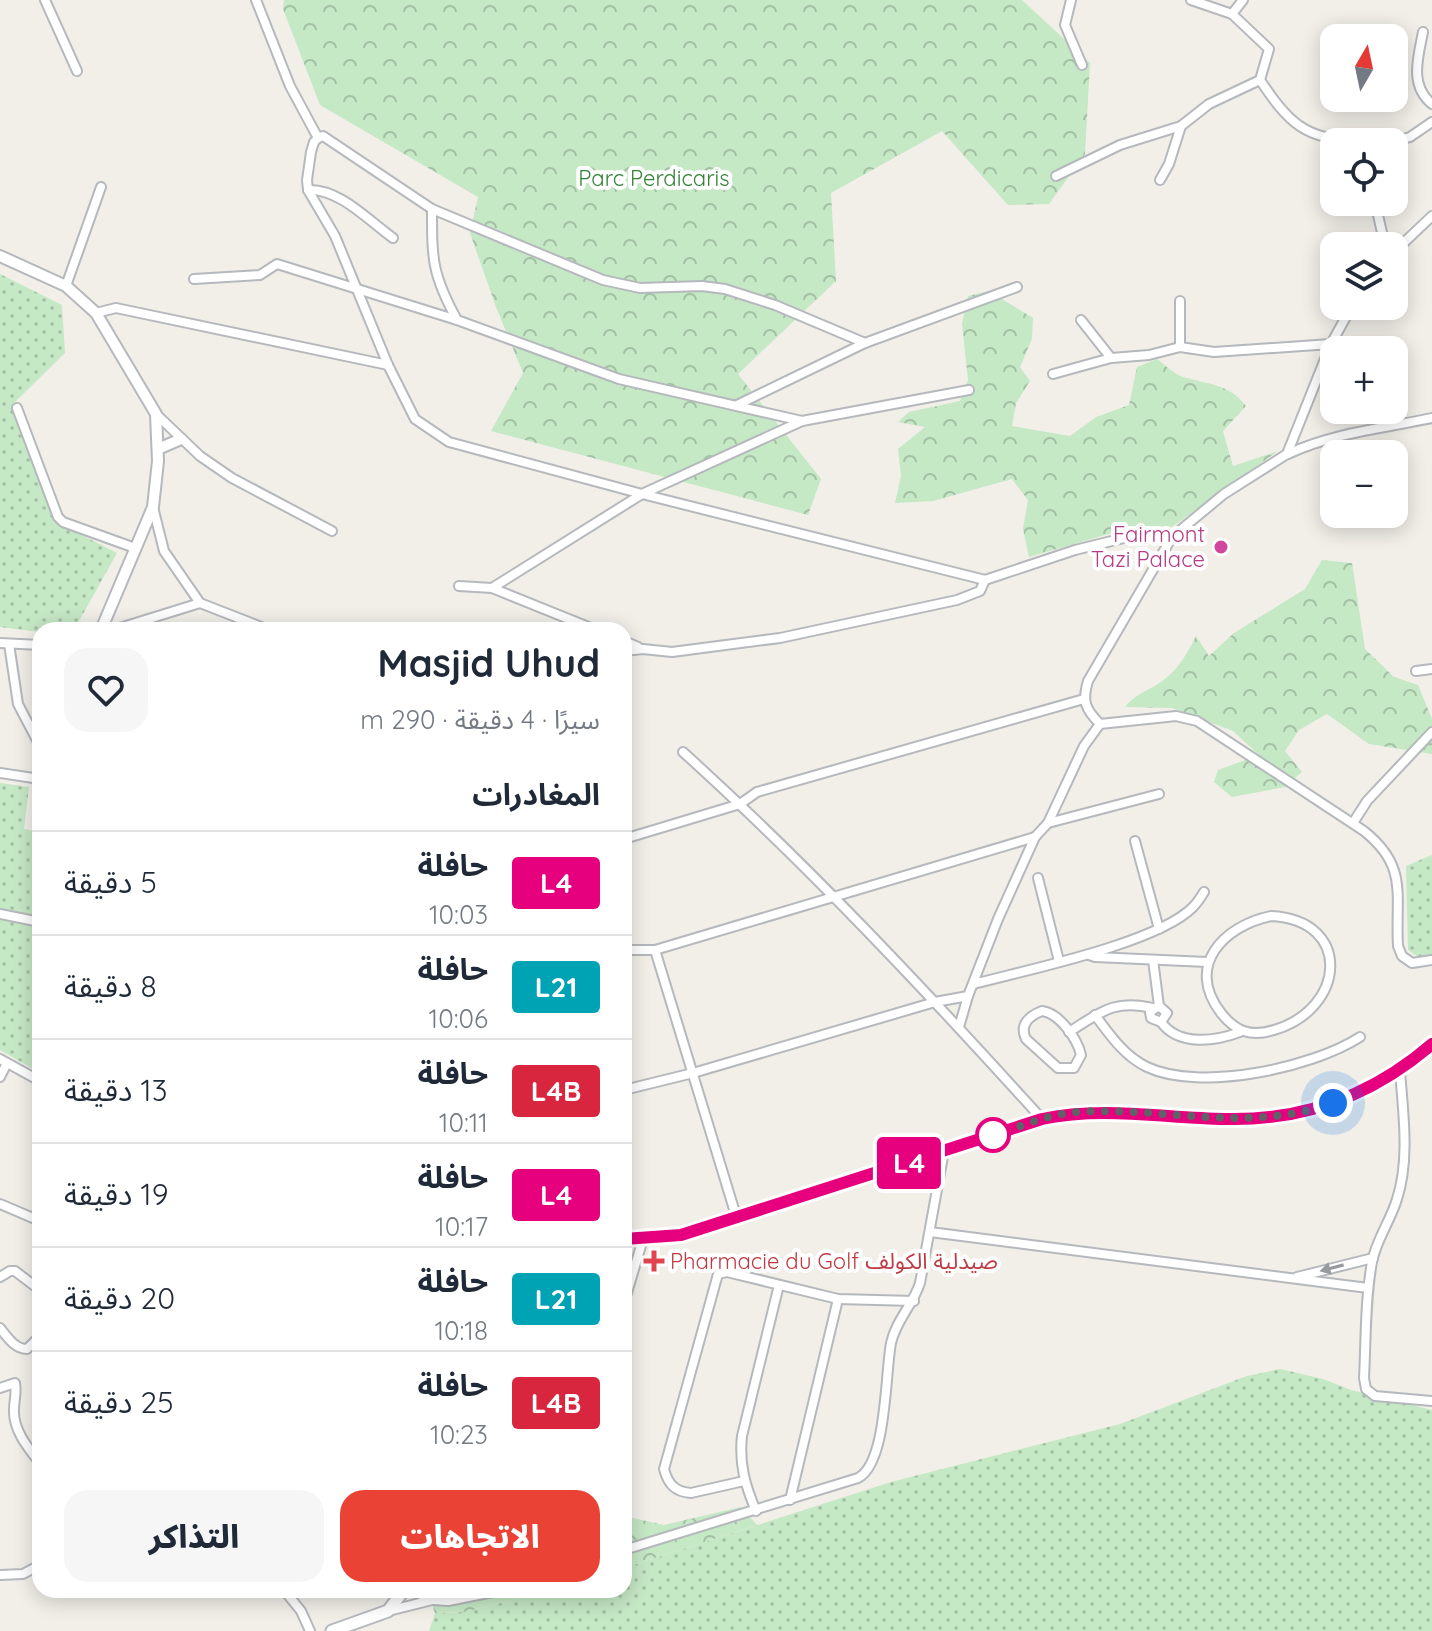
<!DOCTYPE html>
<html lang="ar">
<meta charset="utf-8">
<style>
:root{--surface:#fff;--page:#f6f6f7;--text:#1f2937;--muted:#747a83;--line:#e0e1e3;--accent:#ea4335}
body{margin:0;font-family:Quicksand,"Noto Sans Arabic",sans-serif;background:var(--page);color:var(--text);direction:rtl;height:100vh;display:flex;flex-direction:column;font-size:30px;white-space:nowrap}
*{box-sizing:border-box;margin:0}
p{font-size:26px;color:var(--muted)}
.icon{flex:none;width:44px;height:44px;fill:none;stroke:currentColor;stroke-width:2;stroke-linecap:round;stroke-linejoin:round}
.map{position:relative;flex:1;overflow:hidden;direction:ltr}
.side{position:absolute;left:32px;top:622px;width:600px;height:976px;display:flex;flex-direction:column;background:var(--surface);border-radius:24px;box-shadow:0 4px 20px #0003;direction:rtl}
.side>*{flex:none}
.badge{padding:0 16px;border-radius:6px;font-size:28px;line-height:52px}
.needle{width:52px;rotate:9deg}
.tools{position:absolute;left:1320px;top:24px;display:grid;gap:16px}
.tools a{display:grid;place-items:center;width:88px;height:88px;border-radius:16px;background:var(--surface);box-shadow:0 4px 20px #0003;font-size:40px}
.you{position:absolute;width:40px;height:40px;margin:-20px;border:6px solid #fff;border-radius:50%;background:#1a73e8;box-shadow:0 0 0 12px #1a73e833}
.map>.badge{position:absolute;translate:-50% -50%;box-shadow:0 0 0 4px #fff}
h2{padding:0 32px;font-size:30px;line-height:72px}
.round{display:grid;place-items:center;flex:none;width:84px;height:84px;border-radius:24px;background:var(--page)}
.overview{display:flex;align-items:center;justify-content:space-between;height:136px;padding:0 32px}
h1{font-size:38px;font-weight:800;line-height:60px}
.button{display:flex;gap:16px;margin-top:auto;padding:16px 32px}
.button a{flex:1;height:92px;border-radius:24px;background:var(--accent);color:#fff;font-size:32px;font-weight:800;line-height:92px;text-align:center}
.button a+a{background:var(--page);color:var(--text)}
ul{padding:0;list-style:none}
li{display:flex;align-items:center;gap:24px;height:104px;padding:0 32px;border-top:2px solid var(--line)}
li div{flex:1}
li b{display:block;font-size:30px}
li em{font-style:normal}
li .badge{min-width:88px;font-weight:700;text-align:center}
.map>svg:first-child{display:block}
.grass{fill:url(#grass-dots)}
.forest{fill:url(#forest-crowns)}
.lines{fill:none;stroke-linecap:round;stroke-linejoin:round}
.minor-casing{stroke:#b5b8bc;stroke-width:12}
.tertiary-casing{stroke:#b5b8bc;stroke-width:14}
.secondary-casing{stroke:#b6babf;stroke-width:15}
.minor{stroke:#fff;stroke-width:8}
.tertiary{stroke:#fff;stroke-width:10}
.secondary{stroke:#fff;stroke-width:11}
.oneway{fill:#979a9d}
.line-casing{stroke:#fff;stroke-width:18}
.line{stroke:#e6007e;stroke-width:12}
.walk{stroke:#5f6368;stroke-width:8;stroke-dasharray:0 14.4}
.hotel-dot{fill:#d1479c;stroke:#fff;stroke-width:3}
.stop-dot{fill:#fff;stroke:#e6007e;stroke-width:4}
.health-dot{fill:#e0444e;stroke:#fff;stroke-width:3}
.labels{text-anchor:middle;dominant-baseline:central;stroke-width:8;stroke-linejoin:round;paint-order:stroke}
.park-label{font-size:22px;fill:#348238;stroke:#fff}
.hotel-label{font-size:22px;fill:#b23c85;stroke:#fff;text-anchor:end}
.health-label{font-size:22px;fill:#be3a42;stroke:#fff;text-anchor:start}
</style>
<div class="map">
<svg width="1432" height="1631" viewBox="0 0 1432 1631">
<defs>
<pattern id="grass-dots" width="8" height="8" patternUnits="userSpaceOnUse" patternTransform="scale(2)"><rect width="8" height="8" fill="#c5e8c5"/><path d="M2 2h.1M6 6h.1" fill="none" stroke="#a3c0a4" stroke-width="1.8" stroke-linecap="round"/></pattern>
<pattern id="forest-crowns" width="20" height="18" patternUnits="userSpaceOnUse" patternTransform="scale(2)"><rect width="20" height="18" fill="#c5e8c5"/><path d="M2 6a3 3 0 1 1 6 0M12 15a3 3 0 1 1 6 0" fill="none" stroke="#a3c0a4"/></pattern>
</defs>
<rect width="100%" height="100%" fill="#f1efe8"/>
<g class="grass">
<polygon points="0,274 62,305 65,353 14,403 54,521 117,553 74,630 40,632 0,627"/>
<polygon points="0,783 29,787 24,829 40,832 40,1073 0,1050"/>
<polygon points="1432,855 1432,954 1420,958 1408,950 1406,866"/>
<polygon points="1280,1369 1323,1379 1351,1390 1432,1410 1432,1631 429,1631 435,1613 464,1612 553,1590 624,1590 624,1568 891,1482 1120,1424 1247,1376"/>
</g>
<g class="forest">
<polygon points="284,0 1022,0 1090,63 1085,154 1049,204 1008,205 942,131 831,193 836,281 738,374 821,479 808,515 491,431 523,373 496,307 470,233 478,197 320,105 283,9"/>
<path d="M989,291l44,27 -1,21 -12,28 10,14 -14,22 -4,23 58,10 26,-19 33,-12 8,-38 20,-8c8,6 17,15 26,18 24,7 47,7 63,29l-23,25 10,35 45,-15 -106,76 -36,-1 -107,31 -6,-28 5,-29 -16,-21 -79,22 -38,2 6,-27 -3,-27 27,-22 -27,-5 11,-10 51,-11 8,-21 -6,-56 6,-28z"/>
<path d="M1322,560l30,3 13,86 29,28 24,8 14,34v35l-63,-10 -42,-30 -28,16 -14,21 17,21 -17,15 -53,10 -18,-15 4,-12 41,-15 -26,-24 -61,-23 -47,-1c10,-13 22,-16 36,-25 17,-12 26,-28 35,-46l13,20 25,-23 71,-44z"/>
<polygon points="741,1507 757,1525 624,1568 624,1516 664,1525"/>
<polygon points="427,1590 553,1590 464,1612 435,1613"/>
</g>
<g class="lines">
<g class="minor-casing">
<g id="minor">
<polyline points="45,0 77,71"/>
<polyline points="256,0 290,86 318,138 323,136 432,209 603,280 640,288 702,286 725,289 775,305 865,343"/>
<polyline points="1071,0 1065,25 1082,65"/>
<path d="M1191,0l41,14 37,35 -9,31c29,43 44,59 99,62"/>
<polyline points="1232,14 1243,0"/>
<path d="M1423,32c-5,26 -14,53 9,72"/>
<polyline points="318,138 314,142 311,152 307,180 308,190 335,236 388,365 415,419 449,442 642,494 985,580 1075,550 1132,536 1162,534 1172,537"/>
<polyline points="1327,139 1334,161"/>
<polyline points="1392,142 1410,137 1432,122"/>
<polyline points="1056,176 1120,145 1181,126 1209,104 1260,80"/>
<polyline points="1160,180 1169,164 1181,126"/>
<path d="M308,190c31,-2 61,31 85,48"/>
<polyline points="1371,202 1378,215 1385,246"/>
<path d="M432,209c0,51 0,65 25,111"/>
<polyline points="1394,252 1432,216"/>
<polyline points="194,279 260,275 277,264 457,320 619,379 802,421"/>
<polyline points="66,286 101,187"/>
<polyline points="1180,301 1180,347"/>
<polyline points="96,313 116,308 388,365"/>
<polyline points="1081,320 1111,358"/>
<polyline points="1053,374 1111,358 1149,355 1180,347 1214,352 1331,344"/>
<polyline points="737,405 865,343 1017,287"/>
<polyline points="17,408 58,517 63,522 135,548"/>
<polyline points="156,414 200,456 232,478 332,531"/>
<path d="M1288,454c45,-21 96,-26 144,-36"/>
<polyline points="153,507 164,551 200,603 269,630"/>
<polyline points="459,586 492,588 596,630"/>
<polyline points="492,588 642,494 802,421 969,390"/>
<polyline points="113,630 200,603"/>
<polyline points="624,641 638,647"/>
<polyline points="0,643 40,645"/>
<polyline points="9,644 18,704 40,746"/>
<polyline points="624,651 643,649 672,652 780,638 957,600 980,591 985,580"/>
<polyline points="1416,671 1432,669"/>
<path d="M1100,724c-15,-15 -18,-23 -12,-43l84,-144 52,-43 63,-40 44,-110 21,-38"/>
<path d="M683,752c127,115 244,240 359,367"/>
<polyline points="0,773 40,779"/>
<polyline points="1048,823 1159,794"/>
<polyline points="1353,823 1367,801 1432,732"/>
<polyline points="624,839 740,804 757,792 1084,699"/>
<polyline points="1135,841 1159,929"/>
<polyline points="1038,878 1059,961"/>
<polyline points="0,914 40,922"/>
<path d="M1271,916c82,4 75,93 3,114 -23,7 -38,2 -53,-17 -36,-47 2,-87 50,-97z"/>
<polyline points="624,950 655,950 1035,837"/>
<polyline points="655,950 737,1219"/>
<polyline points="1089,955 1095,957 1207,962"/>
<polyline points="1153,960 1159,1006 1167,1013 1161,1022 1151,1018 1150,1012 1159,1006"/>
<path d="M974,984c52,-14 184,-41 219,-77 4,-4 8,-10 11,-15"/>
<path d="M1042,1011c17,2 35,27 39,44l-7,13h-16l-32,-29c-7,-14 3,-23 16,-28z"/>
<path d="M1095,1015c15,20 29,41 52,52 53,25 165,1 213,-30"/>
<path d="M1161,1022c18,25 55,19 79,10"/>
<path d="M959,1027l9,-31 30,-77 37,-82 13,-14 36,-77 16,-22 76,-8 21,5 167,110c45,36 31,64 34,115l4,10 10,7 20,-3"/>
<path d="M1069,1032c32,-20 45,-33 84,-24"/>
<polyline points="0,1059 40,1081"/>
<path d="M1400,1071c3,41 10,88 -3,128 -6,21 -21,41 -25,63 -7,38 -6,78 -8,116l2,11 9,7 57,5"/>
<polyline points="0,1077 7,1063"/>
<polyline points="624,1090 693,1073 935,1002 968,996"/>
<polyline points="0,1204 40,1221"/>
<polyline points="930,1232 1368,1288"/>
<polyline points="0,1277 10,1271 15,1271 40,1290"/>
<polyline points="1297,1277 1373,1258"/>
<polyline points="624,1303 643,1239"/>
<path d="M0,1328c7,9 15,21 27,21l13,-13"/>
<path d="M0,1388l15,-5c2,9 -1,17 -1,27 -1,20 14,38 26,53"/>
<path d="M744,1481l-53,12c-16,-1 -23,-9 -27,-24l54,-195 9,-2 111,27 76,2"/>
<polyline points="790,1500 838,1299"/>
<path d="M756,1511c-11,-26 -17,-47 -14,-75l37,-151"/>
<path d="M624,1550l234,-72c29,-15 27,-103 33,-135 5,-23 22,-38 29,-60l24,-132"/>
<polyline points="0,1575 23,1574 40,1565"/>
<polyline points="284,1590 301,1611 310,1631"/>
<polyline points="410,1590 433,1600 448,1601 503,1590"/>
<polyline points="388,1611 432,1600"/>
</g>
</g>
<g class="tertiary-casing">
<g id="tertiary">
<polyline points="0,256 66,286 96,313 156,414 158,461 153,507 101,630"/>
<polyline points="158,449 181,439"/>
</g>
</g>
<g class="secondary-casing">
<g id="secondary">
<path d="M624,1239l57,-4 361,-116c61,-13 121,-1 183,0 76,3 150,-25 207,-75"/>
<polyline points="332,1631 388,1611 404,1590"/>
</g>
</g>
<use href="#minor" class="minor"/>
<use href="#tertiary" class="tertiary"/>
<use href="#secondary" class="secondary"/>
</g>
<defs><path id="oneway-solid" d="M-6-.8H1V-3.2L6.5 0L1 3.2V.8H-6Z" transform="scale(2)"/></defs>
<use class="oneway" href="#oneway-solid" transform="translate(1332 1268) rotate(165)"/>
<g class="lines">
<g class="line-casing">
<path id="line" d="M624,1239l57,-4 361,-116c61,-13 121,-1 183,0 78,2 148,-24 207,-75"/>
</g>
<use href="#line" class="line"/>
<path class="walk" d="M993,1135c27,-8 55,-21 83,-23 89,-6 169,22 257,-9"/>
</g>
<circle class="hotel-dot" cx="1221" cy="547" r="8"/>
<circle class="stop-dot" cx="993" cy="1135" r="16"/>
<path class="health-dot" d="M650 1249h8v8h8v8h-8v8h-8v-8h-8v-8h8z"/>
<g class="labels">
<g class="park-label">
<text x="654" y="178">Parc Perdicaris</text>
</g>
<g class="hotel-label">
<text x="1205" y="534">Fairmont<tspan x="1205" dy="25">Tazi Palace</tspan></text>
</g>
<g class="health-label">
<text x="670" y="1261">Pharmacie du Golf صيدلية الكولف</text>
</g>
</g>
</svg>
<div class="tools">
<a><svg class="needle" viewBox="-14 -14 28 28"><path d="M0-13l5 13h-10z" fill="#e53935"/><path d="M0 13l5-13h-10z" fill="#747a83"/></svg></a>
<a><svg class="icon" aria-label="locate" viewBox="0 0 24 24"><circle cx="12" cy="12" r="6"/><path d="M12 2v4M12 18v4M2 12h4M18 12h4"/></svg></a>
<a><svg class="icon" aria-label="layers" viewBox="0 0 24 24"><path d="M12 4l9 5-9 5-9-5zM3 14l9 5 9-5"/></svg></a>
<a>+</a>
<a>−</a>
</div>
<div class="you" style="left:1333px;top:1103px"></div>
<b class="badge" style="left:909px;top:1163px;background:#e6007e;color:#fff">L4</b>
<section class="side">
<div class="overview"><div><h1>Masjid Uhud</h1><p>سيرًا · 4 دقيقة · 290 m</p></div><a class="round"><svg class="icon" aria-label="heart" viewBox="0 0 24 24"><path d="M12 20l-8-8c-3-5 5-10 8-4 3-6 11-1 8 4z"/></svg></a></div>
<h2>المغادرات</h2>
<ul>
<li><span class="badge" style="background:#e6007e;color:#fff">L4</span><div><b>حافلة</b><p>10:03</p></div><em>5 دقيقة</em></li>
<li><span class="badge" style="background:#00a3b4;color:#fff">L21</span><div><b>حافلة</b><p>10:06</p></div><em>8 دقيقة</em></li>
<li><span class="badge" style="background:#d7263d;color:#fff">L4B</span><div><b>حافلة</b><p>10:11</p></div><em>13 دقيقة</em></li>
<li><span class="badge" style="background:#e6007e;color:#fff">L4</span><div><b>حافلة</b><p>10:17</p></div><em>19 دقيقة</em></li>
<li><span class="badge" style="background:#00a3b4;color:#fff">L21</span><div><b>حافلة</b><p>10:18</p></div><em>20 دقيقة</em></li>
<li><span class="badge" style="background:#d7263d;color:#fff">L4B</span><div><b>حافلة</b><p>10:23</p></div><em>25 دقيقة</em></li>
</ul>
<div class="button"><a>الاتجاهات</a><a>التذاكر</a></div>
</section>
</div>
